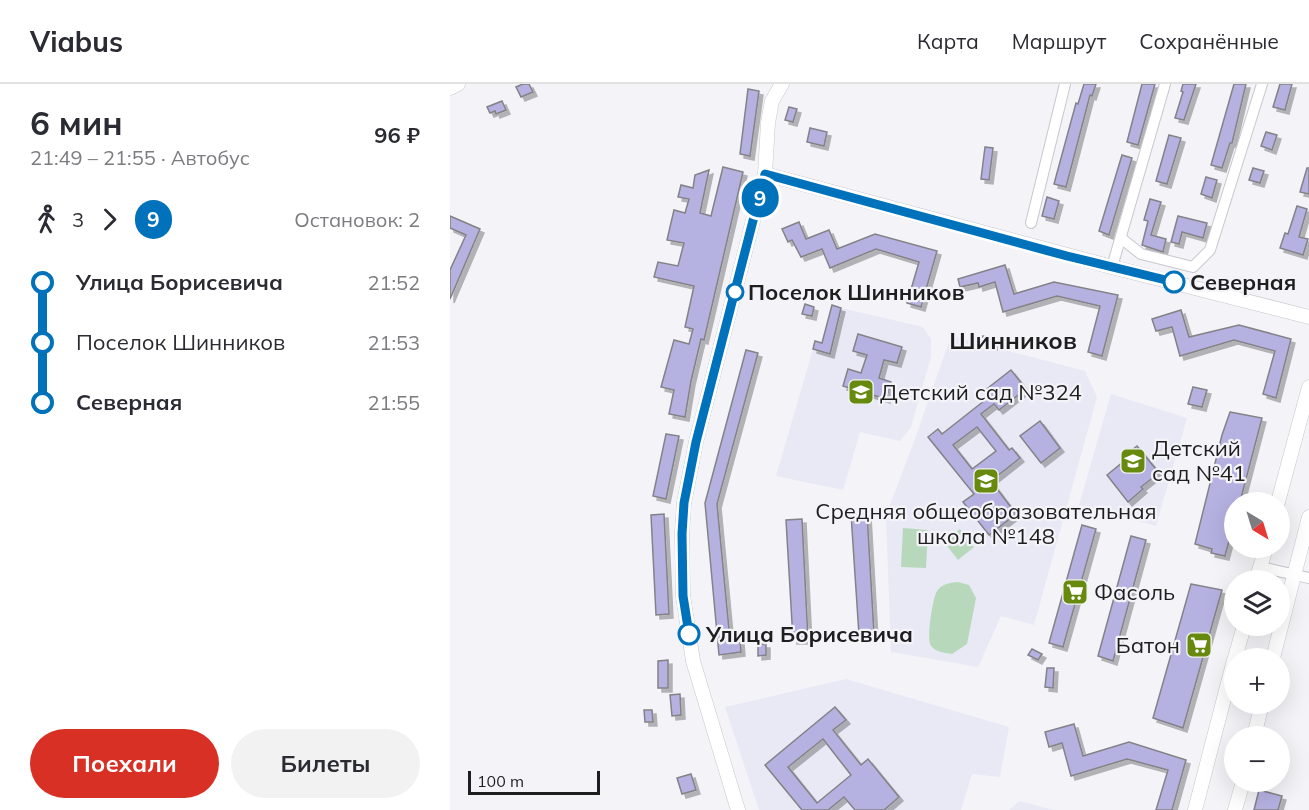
<!DOCTYPE html>
<html lang="ru">
<meta charset="utf-8">
<style>
:root{--surface:#fff;--page:#f2f2f3;--text:#2b2b33;--muted:#7c7c81;--line:#e1e1e2;--accent:#d93025}
body{margin:0;font-family:Mulish,sans-serif;background:var(--page);color:var(--text);height:100vh;display:flex;flex-direction:column;font-size:22px;white-space:nowrap}
*{box-sizing:border-box;margin:0}
p{font-size:20px;color:var(--muted)}
.icon{flex:none;width:33px;height:33px;fill:none;stroke:currentColor;stroke-width:2;stroke-linecap:round;stroke-linejoin:round}
.map{position:relative;flex:1;overflow:hidden}
.side{display:flex;flex-direction:column;background:var(--surface);width:450px}
.side>*{flex:none}
.badge{padding:0 12px;border-radius:20px;font-size:21px;line-height:39px}
.needle{width:39px;rotate:142deg}
.tools{position:absolute;left:774px;top:408px;display:grid;gap:12px}
.tools a{display:grid;place-items:center;width:66px;height:66px;border-radius:50%;background:var(--surface);box-shadow:0 6px 24px #0002;font-size:30px}
.scale{position:absolute;left:18px;bottom:15px;width:132px;box-sizing:border-box;padding-left:6px;border:3px solid #1e1e1f;border-top:0;font-size:16px;line-height:21px;white-space:nowrap;color:#1e1e1f;-webkit-text-stroke:4px #f3f3f8;paint-order:stroke}
.map>.badge{position:absolute;translate:-50% -50%;box-shadow:0 0 0 3px #fff}
.legs{display:flex;align-items:center;gap:9px;height:66px;padding:0 30px;font-size:20px}
.legs p{margin-inline-start:auto}
.overview{display:flex;align-items:center;justify-content:space-between;height:102px;padding:0 30px}
h1{font-size:33px;font-weight:700;line-height:45px}
.cta{display:flex;gap:12px;margin-top:auto;padding:12px 30px}
.cta a{flex:1;height:69px;border-radius:36px;background:var(--accent);color:#fff;font-size:24px;font-weight:700;line-height:69px;text-align:center}
.cta a+a{background:var(--page);color:var(--text)}
ul{padding:0 30px;list-style:none}
li{display:flex;align-items:center;gap:21px;height:60px;font-size:22px}
li i{display:grid;place-items:center;width:9px;height:100%;margin:0 8px;background:currentColor}
li i::after{content:'';width:15px;height:15px;margin:-8px;border:4px solid;border-radius:50%;background:var(--surface)}
li p{margin-inline-start:auto}
li:first-child i{background:linear-gradient(#0000 50%,currentColor 0)}
li:last-child i{background:linear-gradient(currentColor 50%,#0000 0)}
header{display:flex;align-items:center;gap:36px;box-sizing:border-box;height:84px;padding:0 30px;background:var(--surface);border-bottom:2px solid var(--line)}
header strong{font-size:28px}
nav{display:flex;gap:33px;margin-inline-start:auto;font-size:21px}
main{display:flex;flex:1;min-height:0}
.map>svg:first-child{display:block}
.built{fill:#e9e9f6}
.green{fill:#b7d8bb}
.building{fill:#b5b2e2;stroke:#838287;stroke-width:1.5;fill-rule:evenodd;filter:url(#shadow)}
.lines{fill:none;stroke-linecap:round;stroke-linejoin:round}
.street-casing{stroke:#c7c7cd;stroke-width:12}
.secondary-casing{stroke:#c7c7cd;stroke-width:15}
.street{stroke:#fff;stroke-width:10}
.secondary{stroke:#fff;stroke-width:14}
.line-1-casing{stroke:#fff;stroke-width:14}
.line-1{stroke:#0072bc;stroke-width:9}
.stop-1-dot{fill:#fff;stroke:#0072bc;stroke-width:3}
.labels{text-anchor:middle;dominant-baseline:central;stroke-width:4.5;stroke-linejoin:round;paint-order:stroke}
.stop-label{font-size:22px;font-weight:bold;fill:#1e1e1f;stroke:#f3f3f8;text-anchor:start}
.poi-label{font-size:22px;fill:#1e1e1f;stroke:#f3f3f8;text-anchor:start}
.neighbourhood-label{font-size:24px;font-weight:bold;fill:#1e1e1f;stroke:#f3f3f8}
</style>
<header>
<strong>Viabus</strong>
<nav><a>Карта</a><a>Маршрут</a><a>Сохранённые</a></nav>
</header>
<main>
<section class="side">
<div class="overview"><div><h1>6 мин</h1><p>21:49 – 21:55 · Автобус</p></div><b>96 ₽</b></div>
<div class="legs"><svg class="icon" aria-label="walk" viewBox="0 0 24 24"><circle cx="13" cy="4" r="2"/><path d="M13 8l-2 6 4 7M11 14l-3 7M7 12l3-4h3l4 4"/></svg>3<svg class="icon" aria-label="forward" viewBox="0 0 24 24"><path d="M9 5l7 7-7 7"/></svg><b class="badge" style="background:#0072bc;color:#fff">9</b><p>Остановок: 2</p></div>
<ul>
<li><i style="color:#0072bc"></i><b>Улица Борисевича</b><p>21:52</p></li>
<li><i style="color:#0072bc"></i><span>Поселок Шинников</span><p>21:53</p></li>
<li><i style="color:#0072bc"></i><b>Северная</b><p>21:55</p></li>
</ul>
<div class="cta"><a>Поехали</a><a>Билеты</a></div>
</section>
<div class="map">
<svg width="859" height="726" viewBox="0 0 859 726">
<defs>
<filter id="shadow"><feDropShadow dx="4" dy="4" stdDeviation="0" flood-color="#0004"/></filter>
</defs>
<rect width="100%" height="100%" fill="#f3f3f8"/>
<g class="built">
<polygon points="391,224 473,243 481,255 481,273 461,343 450,357 410,348 393,406 326,392 363,265 380,269"/>
<polygon points="501,252 635,287 647,313 584,541 551,532 528,583 441,568 436,431 462,363"/>
<polygon points="661,310 737,334 706,442 629,421"/>
<polygon points="396,595 559,643 550,693 522,690 511,726 309,726 275,623"/>
<polygon points="569,717 604,726 559,726"/>
</g>
<g class="green">
<polygon points="453,444 478,446 476,484 451,483"/>
<polygon points="510,445 524,463 508,476 494,458"/>
<path d="M508,498l11,3 7,13 -9,46 -15,10c-7,-1 -16,-2 -21,-8 -5,-7 2,-49 6,-55 6,-8 13,-8 21,-9z"/>
</g>
<g class="building">
<polygon points="73,0 79,0 83,8 71,13 66,3"/>
<polygon points="634,0 646,0 642,12 640,11 616,103 604,100 626,19 628,20"/>
<polygon points="692,0 705,0 688,61 677,58"/>
<polygon points="733,0 746,0 734,36 725,34 733,8 731,7"/>
<polygon points="784,0 796,0 782,59 780,59 772,84 761,81"/>
<polygon points="830,0 842,0 835,26 823,23"/>
<polygon points="298,5 309,7 300,72 290,70"/>
<polygon points="52,17 56,26 46,30 45,27 40,29 37,23"/>
<polygon points="339,23 347,25 343,38 335,36"/>
<polygon points="360,44 377,48 374,62 357,58"/>
<polygon points="816,48 827,51 822,66 811,62"/>
<polygon points="719,51 731,54 717,100 706,97"/>
<polygon points="535,63 543,64 539,96 531,95"/>
<polygon points="672,71 682,74 659,151 649,147"/>
<polygon points="273,83 293,88 254,256 251,255 241,297 235,333 219,330 224,306 211,303 224,256 239,260 243,245 235,243 244,202 204,193 208,178 228,182 234,159 217,156 224,126 235,129 239,115 228,113 231,101 243,104 245,91 259,86 250,129 261,132"/>
<polygon points="803,84 814,87 810,99 799,96"/>
<polygon points="857,84 859,84 859,110 850,108"/>
<polygon points="756,93 767,96 762,114 751,110"/>
<polygon points="597,113 609,117 604,135 592,132"/>
<polygon points="700,115 711,118 701,151 716,155 713,168 692,161 698,137 694,136"/>
<polygon points="847,122 857,125 849,153 858,155 853,171 830,164 835,149 838,150"/>
<polygon points="0,132 30,145 0,215 0,186 16,151 0,144"/>
<polygon points="728,132 757,139 753,154 732,148 729,160 721,158"/>
<polygon points="349,138 356,155 379,146 387,165 425,150 487,167 471,223 457,219 469,178 426,165 380,184 372,165 351,173 342,156 338,158 332,145"/>
<polygon points="555,181 564,210 604,198 668,211 652,272 638,268 650,222 607,212 553,228 545,198 529,203 528,199 510,203 508,195"/>
<polygon points="355,220 364,223 362,232 352,230"/>
<polygon points="382,221 391,224 380,270 363,265 365,257 372,259"/>
<polygon points="731,226 739,253 789,241 841,255 826,314 813,310 825,267 784,256 730,272 722,243 706,247 702,235"/>
<polygon points="408,250 452,263 447,279 434,276 429,294 441,298 436,315 393,302 398,285 411,289 417,271 403,267"/>
<polygon points="533,252 545,255 543,262 531,259"/>
<polygon points="296,266 308,269 267,420 280,556 290,555 291,568 269,571 255,419"/>
<path d="M561,286l15,19 -27,21 -5,-6 -13,10 28,36 3,-2 8,10 -29,23 25,33 -27,21 -26,-33 11,-8 -46,-57 10,-8 4,5 47,-37 -5,-6zM527,343l19,24 -24,18 -19,-24z"/>
<polygon points="743,303 757,306 752,323 738,320"/>
<polygon points="780,328 812,334 790,418 784,418 784,438 775,472 761,469 762,465 745,460 772,351"/>
<polygon points="590,337 610,364 591,379 570,352"/>
<polygon points="216,350 229,352 216,415 203,412"/>
<polygon points="687,362 709,389 691,403 693,405 678,418 657,391 674,377 672,374"/>
<polygon points="417,429 424,550 409,551 401,430"/>
<polygon points="214,430 219,530 206,531 201,431"/>
<polygon points="352,435 358,556 343,556 336,436"/>
<polygon points="632,441 646,445 613,563 599,559"/>
<polygon points="681,452 696,456 663,577 648,572"/>
<polygon points="741,500 772,506 733,644 703,634"/>
<polygon points="308,560 316,560 316,571 308,572"/>
<polygon points="582,565 592,570 588,576 578,571"/>
<polygon points="218,576 218,604 208,604 208,577"/>
<polygon points="597,584 604,584 603,604 595,603"/>
<polygon points="230,610 231,631 222,632 220,611"/>
<path d="M385,623l11,13 -13,10 28,35 7,-6 31,38 -15,13h-29l-11,-13 -16,13h-26l-37,-45zM373,655l28,36 -34,28 -29,-36z"/>
<polygon points="194,626 202,626 203,638 195,638"/>
<polygon points="624,640 633,672 679,658 736,676 722,726 706,726 718,686 677,675 621,692 612,659 599,663 595,648"/>
<polygon points="241,690 246,706 232,710 227,694"/>
<polygon points="809,706 832,712 828,726 804,726"/>
</g>
<g class="lines">
<g class="street-casing">
<g id="street">
<polyline points="581,139 615,0"/>
<polyline points="672,155 691,170 743,183 760,166 812,0"/>
<polyline points="662,183 715,0"/>
<polyline points="810,483 859,494"/>
</g>
</g>
<g class="secondary-casing">
<g id="secondary">
<polyline points="0,4 8,0"/>
<polyline points="315,90 662,183 859,233"/>
<polyline points="828,418 859,303"/>
<polyline points="806,496 816,464"/>
<polyline points="785,574 794,542"/>
<polyline points="823,574 859,433"/>
<polyline points="804,652 812,620"/>
<polyline points="288,726 243,577 233,512 232,450 234,419 246,358 315,90 318,39 322,17 332,0"/>
<polyline points="745,726 784,576"/>
<polyline points="785,726 793,698"/>
</g>
</g>
<use href="#street" class="street"/>
<use href="#secondary" class="secondary"/>
</g>
<g class="lines">
<g class="line-1-casing">
<polyline id="line-1" points="239,550 233,512 232,450 234,419 246,358 315,90 617,172 724,198"/>
</g>
<use href="#line-1" class="line-1"/>
</g>
<defs>
<g id="school-square" transform="scale(1.35)"><rect x="-9" y="-9" width="18" height="18" rx="4" fill="#678a0e" stroke="#f3f3f8"/><path d="M0-5L7-2L0 1L-7-2ZM-4 1L0 2.5L4 1V4Q0 6-4 4Z" fill="#fff"/></g>
<g id="supermarket-square" transform="scale(1.35)"><rect x="-9" y="-9" width="18" height="18" rx="4" fill="#678a0e" stroke="#f3f3f8"/><path d="M-6-5.5h2.5l.6 2H6L4.5 2H-2.5L-4.4-4H-6ZM-1.5 3.2a1.3 1.3 0 1 0 .1 0ZM3 3.2a1.3 1.3 0 1 0 .1 0Z" fill="#fff"/></g>
</defs>
<g fill-rule="evenodd">
<use href="#school-square" x="411" y="308"/>
<use href="#school-square" x="683" y="377"/>
<use href="#school-square" x="536" y="397"/>
<use href="#supermarket-square" x="625" y="508"/>
<use href="#supermarket-square" x="749" y="561"/>
</g>
<g class="stop-1-dot">
<circle cx="724" cy="198" r="10"/>
<circle cx="285" cy="208" r="8"/>
<circle cx="239" cy="550" r="10"/>
</g>
<g class="labels">
<g class="stop-label">
<text x="740" y="198">Северная</text>
<text x="298" y="208">Поселок Шинников</text>
<text x="256" y="550">Улица Борисевича</text>
</g>
<g class="poi-label">
<text x="430" y="308">Детский сад №324</text>
<text x="702" y="364">Детский<tspan x="702" dy="25">сад №41</tspan></text>
<text x="536" y="427" text-anchor="middle">Средняя общеобразовательная<tspan x="536" dy="25">школа №148</tspan></text>
<text x="644" y="508">Фасоль</text>
<text x="730" y="561" text-anchor="end">Батон</text>
</g>
<g class="neighbourhood-label">
<text x="563" y="256">Шинников</text>
</g>
</g>
</svg>
<div class="tools">
<a><svg class="needle" viewBox="-14 -14 28 28"><path d="M0-13l5 13h-10z" fill="#e53935"/><path d="M0 13l5-13h-10z" fill="#7c7c81"/></svg></a>
<a><svg class="icon" aria-label="layers" viewBox="0 0 24 24"><path d="M12 4l9 5-9 5-9-5zM3 14l9 5 9-5"/></svg></a>
<a>+</a>
<a>−</a>
</div>
<div class="scale">100 m</div>
<b class="badge" style="left:310px;top:114px;background:#0072bc;color:#fff">9</b>
</div>
</main>
